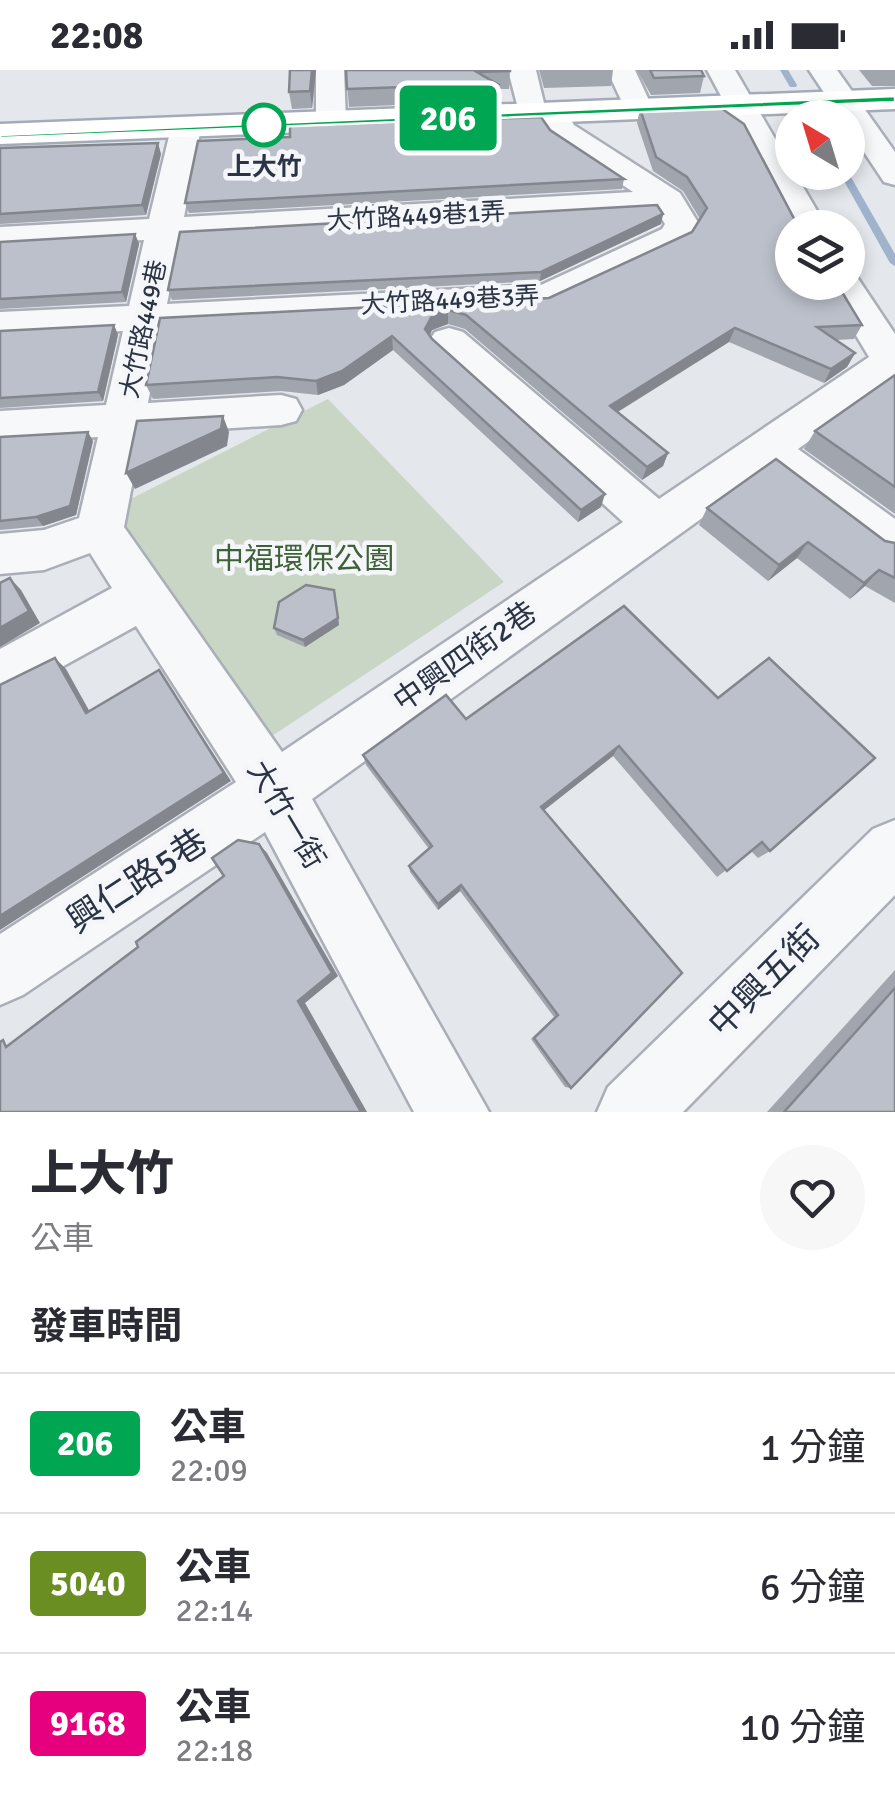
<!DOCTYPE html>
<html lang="zh-TW">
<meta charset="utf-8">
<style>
:root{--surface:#fff;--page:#f7f7f7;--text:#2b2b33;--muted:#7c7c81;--line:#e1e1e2}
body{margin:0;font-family:Signika,"Noto Sans TC",sans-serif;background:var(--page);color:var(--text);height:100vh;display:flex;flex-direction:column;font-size:38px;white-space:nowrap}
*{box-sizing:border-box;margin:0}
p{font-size:32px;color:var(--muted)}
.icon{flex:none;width:55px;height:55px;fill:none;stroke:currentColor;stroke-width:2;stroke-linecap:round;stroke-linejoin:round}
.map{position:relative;height:1042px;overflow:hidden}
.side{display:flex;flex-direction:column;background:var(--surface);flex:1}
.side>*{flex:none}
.badge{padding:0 20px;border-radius:8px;font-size:35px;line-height:65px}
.needle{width:65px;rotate:322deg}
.buttons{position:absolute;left:775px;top:30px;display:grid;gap:20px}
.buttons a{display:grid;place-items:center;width:90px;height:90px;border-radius:50%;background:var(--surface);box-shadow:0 5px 15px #0003;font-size:50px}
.map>.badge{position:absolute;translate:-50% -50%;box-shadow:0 0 0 5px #fff}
h2{padding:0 30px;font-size:38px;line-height:90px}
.round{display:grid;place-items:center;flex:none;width:105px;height:105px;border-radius:52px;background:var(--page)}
.headline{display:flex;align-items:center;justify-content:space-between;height:170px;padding:0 30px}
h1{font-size:48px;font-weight:800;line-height:75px}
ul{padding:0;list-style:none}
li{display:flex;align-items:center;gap:30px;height:140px;padding:0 30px;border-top:2px solid var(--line)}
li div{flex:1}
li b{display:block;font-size:38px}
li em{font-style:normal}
li .badge{min-width:110px;font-weight:700;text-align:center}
.status{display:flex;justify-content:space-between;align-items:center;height:70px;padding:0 50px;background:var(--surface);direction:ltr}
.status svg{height:28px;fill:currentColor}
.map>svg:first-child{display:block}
.green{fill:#c9d6c5}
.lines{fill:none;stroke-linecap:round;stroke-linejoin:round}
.stream{fill:#9fb4cc;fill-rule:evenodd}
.minor-casing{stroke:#a9aeb7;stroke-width:5}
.major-casing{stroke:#a3abb8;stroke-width:5}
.minor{fill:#f7f8fa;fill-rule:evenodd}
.major{fill:#fff;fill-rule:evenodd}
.wall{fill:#a1a5ae}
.shaded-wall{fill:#83868d}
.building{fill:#bbc0ca;stroke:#83868d;stroke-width:2.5}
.line{fill:#00a651;stroke:#fff;stroke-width:2.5}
.stop-dot{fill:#fff;stroke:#00a651;stroke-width:5}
.labels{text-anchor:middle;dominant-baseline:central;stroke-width:9;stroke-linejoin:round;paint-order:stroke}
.far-stop-label{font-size:25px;font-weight:bold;fill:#2b3445;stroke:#f4f6f9}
.far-street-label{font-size:25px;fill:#2b3445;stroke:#f4f6f9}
.park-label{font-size:30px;fill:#3f6138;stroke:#f4f6f9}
.street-label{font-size:30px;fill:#2b3445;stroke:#f4f6f9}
.near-street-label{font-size:35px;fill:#2b3445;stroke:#f4f6f9}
</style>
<div class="status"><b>22:08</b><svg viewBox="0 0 49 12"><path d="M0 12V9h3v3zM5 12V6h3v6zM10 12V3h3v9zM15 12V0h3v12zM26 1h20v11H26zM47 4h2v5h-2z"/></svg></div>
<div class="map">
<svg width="895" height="1042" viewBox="0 0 895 1042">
<rect width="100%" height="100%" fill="#e4e7ec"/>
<polygon class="green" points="328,329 504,512 272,666 113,438"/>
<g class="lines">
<g class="stream">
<polygon points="780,0 788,0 797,15 796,17 790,17"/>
<polygon points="839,102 848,102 895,184 895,196 890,193"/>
</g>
<g class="minor-casing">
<g id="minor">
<polygon points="316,0 344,0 346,52 342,58 331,61 316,52"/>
<path d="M508,0h28l9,37 19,1 10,17 106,68 19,31 -13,19 -139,66 -385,20 -14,74 133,-8 15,4 6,11 -6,11 -15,4 -139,9 -18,93 158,225 341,-230 -188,-172 -6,-9 6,-9 14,-4 14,4 196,167 210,-142 -45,-75h24v-10l7,2 40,60v46l-97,69 97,70v40l-22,-4 -107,-83 -454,327 177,313h-75l-149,-280 -242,163 -23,10v-71l236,-152 -100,-156 -136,75v-52l112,-61 -22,-35 -46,17 -44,4v-40l44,-4 35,-12 19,-81 -98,6v-32l106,-6 17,-74 -123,7v-26l129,-6 15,-66 -144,9v-22l149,-8 22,-91 15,-9 15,9 -17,89 449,-25 -82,-55 -10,-16 -20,-1zM657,141l8,13 -3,5 -121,56 -374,19 13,-66z"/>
<polygon points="607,0 635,0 654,41 649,47 629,47"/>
<polygon points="707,0 735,0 827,158 792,158"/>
<polygon points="809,0 837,0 895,82 895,115 884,112 848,58 848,48 841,48"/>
<polygon points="895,750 895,825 683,1042 597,1042 608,1017 873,759"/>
</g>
</g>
<g class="major-casing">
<polygon id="major" points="895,19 895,39 0,74 0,54"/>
</g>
<use href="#minor" class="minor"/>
<use href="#major" class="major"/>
</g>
<g class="wall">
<polygon points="290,0 316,0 312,38 292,39 289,22"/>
<polygon points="346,0 510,1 509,19 497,19 496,31 349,37"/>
<polygon points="539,0 613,0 611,16 544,18"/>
<polygon points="637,0 701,0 704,6 700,23 651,25"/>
<polygon points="859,0 895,0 895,16 872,16"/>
<polygon points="640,39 792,212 862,255 854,269 836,270 855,283 847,297 824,313 729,272 618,342 668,383 663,396 642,410 465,259 448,254 432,260 430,265 432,269 601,437 578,452 393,280 344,315 318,325 281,321 153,329 146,315 160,248 549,228 692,162 700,149 683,121 653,101 637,53"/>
<polygon points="550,60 624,109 622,119 189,143 185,133 290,67"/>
<polygon points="0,78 161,84 146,145 0,154"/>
<polygon points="663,144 661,154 540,211 172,230 168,220"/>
<polygon points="135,164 139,174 126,232 0,239 0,172"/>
<polygon points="114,255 118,265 103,331 0,338 0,261"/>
<polygon points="895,305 895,444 804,379 815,361"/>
<polygon points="0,367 93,371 76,445 43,456 0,460"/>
<polygon points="707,438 895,473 895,533 865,516 850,529 797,488 768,511 699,455"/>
<polygon points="334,520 339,555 305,577 277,565 274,558"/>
<polygon points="624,536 770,781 758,788 751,781 717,807 613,686 544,740 571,1018 565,1017 531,969 554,947 460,821 438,840 410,802 409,796 429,779 366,695 363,685 466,649"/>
<polygon points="895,900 895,1042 767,1042"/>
</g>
<g class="shaded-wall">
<polygon points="312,0 316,0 312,38 310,21"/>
<polygon points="158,73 161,84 146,145 142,135"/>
<polygon points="663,144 661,154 540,211 541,202"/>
<polygon points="135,164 139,174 126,232 122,222"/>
<polygon points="448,240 448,254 432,260 426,273 425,259 432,246"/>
<polygon points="114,255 118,265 103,331 98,322"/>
<polygon points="735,258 729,272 606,349 610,336"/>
<polygon points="392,266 393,280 344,315 318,325 316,311"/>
<polygon points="855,283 847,297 824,313 831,299"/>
<polygon points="223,346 229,362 227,376 135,419 126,403"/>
<polygon points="88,362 93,371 76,445 43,456 36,447"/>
<polygon points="668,383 663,396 642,410 647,397"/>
<polygon points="605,424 601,437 578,452 581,440"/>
<polygon points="808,472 797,488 768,511 779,495"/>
<polygon points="879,500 865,516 850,529 864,513"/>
<polygon points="10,508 21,520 40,553 0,577 0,558"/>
<polygon points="334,520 339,555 305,577 303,570"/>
<polygon points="55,588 66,599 96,653 86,643"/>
<polygon points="159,600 231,711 0,860 0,846"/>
<polygon points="619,676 613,686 538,745 541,737"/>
<polygon points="259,774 267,783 338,906 305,933 367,1042 361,1042 298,931"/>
<polygon points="461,815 460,821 438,840 438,834"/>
</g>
<g class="building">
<polygon points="290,0 312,0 310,21 289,22"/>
<polygon points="346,0 510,0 510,1 477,2 497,14 347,19"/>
<polygon points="650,0 701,0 704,6 654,8"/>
<polygon points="718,36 744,54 799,158 792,158 792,212 836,212 862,255 817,257 855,283 831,299 735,258 610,336 668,383 647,397 466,245 448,240 432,246 425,259 432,269 605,424 581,440 392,266 342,301 316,311 277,307 146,315 160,248 549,228 692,162 707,138 687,107 656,87 640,39"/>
<polygon points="541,47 550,60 624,109 185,133 198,71 290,67 290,56"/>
<polygon points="158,73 142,135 0,144 0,78"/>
<polygon points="657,135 663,144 541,202 168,220 180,162"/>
<polygon points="135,164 122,222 0,229 0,172"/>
<polygon points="114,255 98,322 0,328 0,261"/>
<polygon points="895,305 895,417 815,361"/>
<polygon points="223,346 221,359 126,403 137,351"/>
<polygon points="88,362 70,436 36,447 0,451 0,367"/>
<polygon points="776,389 885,471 895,473 895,508 879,500 864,513 808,472 779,495 707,438"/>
<polygon points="10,508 29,541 0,558 0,513"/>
<polygon points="306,515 334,520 338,548 303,570 274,558 279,532"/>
<polygon points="624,536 718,628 769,588 875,688 770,781 762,772 727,801 619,676 541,737 682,903 571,1018 534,968 558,945 461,815 438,834 409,796 432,776 363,685 446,625 466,649"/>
<polygon points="55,588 86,643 159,600 224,703 0,846 0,615"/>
<polygon points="238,770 259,774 332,903 298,931 361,1042 0,1042 0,972 3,970 6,977 138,877 136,872 224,806 212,788"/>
<polygon points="895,918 895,1042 784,1042"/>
</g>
<polygon class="line" points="895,26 895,32 0,68 0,65"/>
<circle class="stop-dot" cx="264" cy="55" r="20"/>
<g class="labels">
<g class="far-stop-label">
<text x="264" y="96">上大竹</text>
</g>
<g class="far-street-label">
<text transform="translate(416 146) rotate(-3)">大竹路449巷1弄</text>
<text transform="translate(450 230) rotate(-3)">大竹路449巷3弄</text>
<text transform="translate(143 259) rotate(-78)">大竹路449巷</text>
</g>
<g class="park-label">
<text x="304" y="489">中福環保公園</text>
</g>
<g class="street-label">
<text transform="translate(465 587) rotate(-35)">中興四街2巷</text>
<text transform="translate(286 745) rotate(59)">大竹一街</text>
</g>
<g class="near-street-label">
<text transform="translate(137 811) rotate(-33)">興仁路5巷</text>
<text transform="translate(764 911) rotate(-45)">中興五街</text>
</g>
</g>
</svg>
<div class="buttons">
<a><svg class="needle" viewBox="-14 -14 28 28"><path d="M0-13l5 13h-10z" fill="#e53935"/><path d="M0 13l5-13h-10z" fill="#7c7c81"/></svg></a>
<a><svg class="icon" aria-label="layers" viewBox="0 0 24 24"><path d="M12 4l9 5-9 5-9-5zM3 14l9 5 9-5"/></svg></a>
</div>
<b class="badge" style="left:448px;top:48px;background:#00a651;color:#fff">206</b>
</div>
<section class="side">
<div class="headline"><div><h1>上大竹</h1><p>公車</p></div><a class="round"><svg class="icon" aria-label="heart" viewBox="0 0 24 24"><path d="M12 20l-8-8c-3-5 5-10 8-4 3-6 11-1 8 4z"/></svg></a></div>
<h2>發車時間</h2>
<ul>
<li><span class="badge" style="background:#00a651;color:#fff">206</span><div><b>公車</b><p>22:09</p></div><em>1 分鐘</em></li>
<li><span class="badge" style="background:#6b8e23;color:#fff">5040</span><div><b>公車</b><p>22:14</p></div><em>6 分鐘</em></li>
<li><span class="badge" style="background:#e6007e;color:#fff">9168</span><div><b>公車</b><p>22:18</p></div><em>10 分鐘</em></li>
</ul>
</section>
